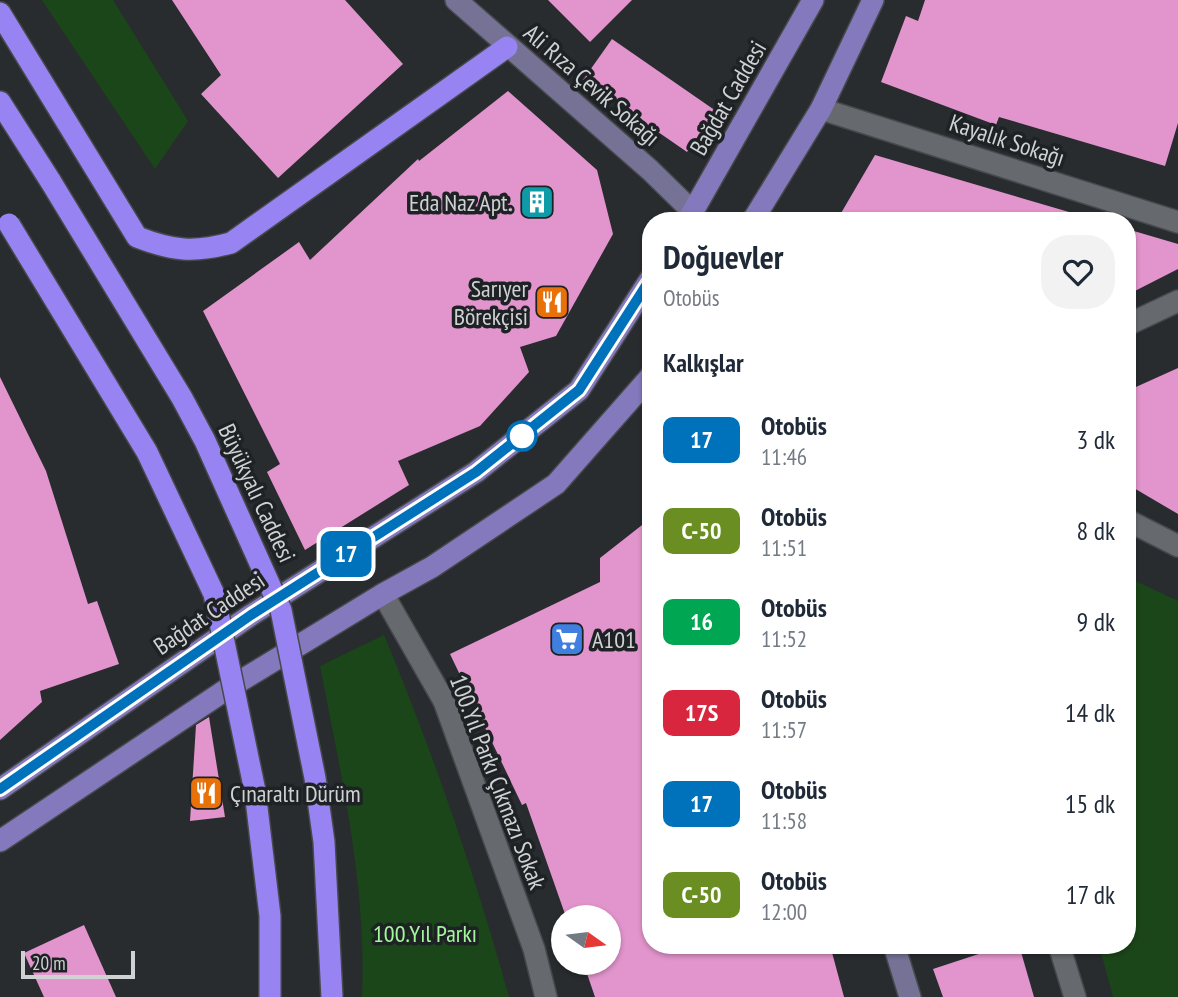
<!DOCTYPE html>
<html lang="tr">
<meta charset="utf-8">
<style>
:root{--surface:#fff;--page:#f2f2f3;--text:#1f2937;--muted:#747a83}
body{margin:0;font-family:"PT Sans Narrow",sans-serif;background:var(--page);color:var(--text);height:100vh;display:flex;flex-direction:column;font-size:26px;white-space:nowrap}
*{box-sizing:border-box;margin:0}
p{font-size:23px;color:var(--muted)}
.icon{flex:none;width:38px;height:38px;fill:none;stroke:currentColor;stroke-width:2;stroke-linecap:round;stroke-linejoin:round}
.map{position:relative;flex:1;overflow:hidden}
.side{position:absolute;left:642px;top:212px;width:494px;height:742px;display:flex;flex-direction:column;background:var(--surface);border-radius:28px;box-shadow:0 2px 5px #0004}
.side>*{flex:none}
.badge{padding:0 14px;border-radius:10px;font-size:24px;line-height:46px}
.needle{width:46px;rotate:104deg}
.buttons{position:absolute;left:551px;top:905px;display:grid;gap:14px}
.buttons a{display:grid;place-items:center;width:70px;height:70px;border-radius:50%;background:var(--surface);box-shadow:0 2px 5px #0004;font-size:35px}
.scale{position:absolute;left:21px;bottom:18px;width:114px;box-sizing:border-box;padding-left:7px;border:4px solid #cfd1d3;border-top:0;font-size:19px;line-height:24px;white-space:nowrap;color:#cfd1d3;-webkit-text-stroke:5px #1f2225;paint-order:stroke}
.map>.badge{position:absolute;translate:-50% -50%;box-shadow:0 0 0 4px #fff}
h2{padding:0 21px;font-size:26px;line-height:63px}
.round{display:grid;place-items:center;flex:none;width:74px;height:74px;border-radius:28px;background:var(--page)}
.summary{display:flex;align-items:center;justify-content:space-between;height:119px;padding:0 21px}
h1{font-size:33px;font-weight:600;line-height:52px}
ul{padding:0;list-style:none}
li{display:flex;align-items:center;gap:21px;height:91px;padding:0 21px}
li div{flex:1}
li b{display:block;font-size:26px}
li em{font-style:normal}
li .badge{min-width:77px;font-weight:700;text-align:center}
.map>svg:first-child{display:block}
.green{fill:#1b4619}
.building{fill:#e294cc}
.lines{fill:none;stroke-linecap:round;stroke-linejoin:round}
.street-casing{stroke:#46494c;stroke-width:24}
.secondary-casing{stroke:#46494c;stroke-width:24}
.primary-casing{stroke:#46494c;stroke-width:24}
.highway-casing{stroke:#46494c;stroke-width:24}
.street{stroke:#666a6e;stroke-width:21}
.secondary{stroke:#757296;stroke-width:21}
.primary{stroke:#8479bd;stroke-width:21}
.highway{stroke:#9883f2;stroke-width:21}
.highway-bridge-casing{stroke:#46494c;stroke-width:24;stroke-linecap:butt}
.highway-bridge{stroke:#9883f2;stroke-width:21}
.line-casing{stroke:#fff;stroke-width:16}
.line{stroke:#0072bc;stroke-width:10}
.stop-dot{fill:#fff;stroke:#0072bc;stroke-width:3.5}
.labels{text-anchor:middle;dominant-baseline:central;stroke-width:7;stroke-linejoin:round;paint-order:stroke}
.street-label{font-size:24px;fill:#cfd1d3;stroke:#1f2225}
.poi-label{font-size:24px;fill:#cfd1d3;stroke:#1f2225;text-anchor:end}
.park-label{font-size:24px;fill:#a3f89c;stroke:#1f2225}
</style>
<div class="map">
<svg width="1178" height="997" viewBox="0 0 1178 997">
<rect width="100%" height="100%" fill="#282c2f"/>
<g class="green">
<polygon points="42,0 113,0 188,121 155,169"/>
<polygon points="1127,577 1178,601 1178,997 1113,997 1099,945 1127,945"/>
<path d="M384,635c49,118 91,239 125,362h-147c5,-112 -21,-222 -42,-331z"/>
</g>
<g class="building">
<polygon points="172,0 345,0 403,64 278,178 201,94 221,75"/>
<polygon points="548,0 632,0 590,42"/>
<polygon points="925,0 1178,0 1178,123 1165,166 999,117 996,125 881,82 906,16 918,21"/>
<polygon points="612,39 716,111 687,152 583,80"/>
<polygon points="508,91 597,170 613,234 556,336 520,347 529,372 480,426 398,461 409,485 305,550 267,472 280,464 203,311 299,242 310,260 418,159 419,161"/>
<polygon points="875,155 1069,212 1068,220 837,220"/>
<polygon points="1127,229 1178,244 1178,269 1127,295"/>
<polygon points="1178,368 1178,514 1127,484 1127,391"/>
<polygon points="0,377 46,471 88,604 97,601 119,664 40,691 42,702 0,740"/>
<polygon points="651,518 651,945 830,945 844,997 595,997 583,962 609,962 609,917 566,917 526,803 522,805 450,654 600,582 600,558"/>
<polygon points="209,717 225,817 190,821 196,725"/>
<polygon points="84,925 116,997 44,997 24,953"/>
<polygon points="1006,945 1019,945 1034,997 943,997 933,969"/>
</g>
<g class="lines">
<g class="street-casing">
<g id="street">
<polyline points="821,109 1178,222"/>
<polyline points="1127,325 1178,301"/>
<polyline points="1127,520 1178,546"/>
<polyline points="383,594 444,701 534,949 546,997"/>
<polyline points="1059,945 1075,997"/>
</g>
</g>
<g class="secondary-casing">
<g id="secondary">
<polyline points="456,0 650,170 693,212"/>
<polyline points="894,945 910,997"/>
</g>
</g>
<g class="primary-casing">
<g id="primary">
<polyline points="688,220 813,0"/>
<polyline points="753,220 821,109 873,0"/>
<polyline points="0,789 251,615 476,472 579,390 651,278"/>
<polyline points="0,841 224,691 383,594 432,567 556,484 651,376"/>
</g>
</g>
<g class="highway-casing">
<g id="highway">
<path d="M0,13l137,224c36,14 57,16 94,6l276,-196"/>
<polyline points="0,102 51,182"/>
</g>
</g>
<use href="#street" class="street"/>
<use href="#secondary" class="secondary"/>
<use href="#primary" class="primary"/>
<use href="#highway" class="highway"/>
<g class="highway-bridge-casing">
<g id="highway-bridge">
<polyline points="51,182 182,398 205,441 281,610 315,778 324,842 332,997"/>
<polyline points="9,224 147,452 214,594 255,791 270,916 270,997"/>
</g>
</g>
<use href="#highway-bridge" class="highway-bridge"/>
</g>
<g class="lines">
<g class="line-casing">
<polyline id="line" points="0,789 251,615 476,472 579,390 651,278"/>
</g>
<use href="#line" class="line"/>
</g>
<defs>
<g id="building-square" transform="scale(1.75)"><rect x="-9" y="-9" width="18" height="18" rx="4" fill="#0f9aa8" stroke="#1f2225"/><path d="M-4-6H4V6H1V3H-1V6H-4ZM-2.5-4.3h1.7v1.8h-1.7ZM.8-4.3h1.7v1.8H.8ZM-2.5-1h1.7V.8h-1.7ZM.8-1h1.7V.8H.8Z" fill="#fff"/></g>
<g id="restaurant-square" transform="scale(1.75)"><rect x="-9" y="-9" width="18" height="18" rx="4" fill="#e8710a" stroke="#1f2225"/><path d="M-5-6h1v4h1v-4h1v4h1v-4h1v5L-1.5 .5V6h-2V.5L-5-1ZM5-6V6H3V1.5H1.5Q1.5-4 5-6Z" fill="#fff"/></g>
<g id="supermarket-square" transform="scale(1.75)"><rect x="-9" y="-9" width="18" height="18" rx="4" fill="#3f7fe0" stroke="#1f2225"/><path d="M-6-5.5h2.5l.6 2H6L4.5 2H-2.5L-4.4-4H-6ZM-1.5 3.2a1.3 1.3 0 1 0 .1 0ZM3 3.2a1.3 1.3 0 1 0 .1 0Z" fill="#fff"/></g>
</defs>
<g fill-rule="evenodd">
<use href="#building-square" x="537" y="202"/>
<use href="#restaurant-square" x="552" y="302"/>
<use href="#supermarket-square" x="567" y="639"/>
<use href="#restaurant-square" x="206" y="793"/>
</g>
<circle class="stop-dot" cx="522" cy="436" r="14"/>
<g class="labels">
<g class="street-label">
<text transform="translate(592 85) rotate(41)">Ali Rıza Çevik Sokağı</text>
<text transform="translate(728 98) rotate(-60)">Bağdat Caddesi</text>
<text transform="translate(1007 140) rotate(18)">Kayalık Sokağı</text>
<text transform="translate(257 493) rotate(65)">Büyükyalı Caddesi</text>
<text transform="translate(209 613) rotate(-34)">Bağdat Caddesi</text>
<text transform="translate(498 782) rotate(69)">100.Yıl Parkı Çıkmazı Sokak</text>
</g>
<g class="poi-label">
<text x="512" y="202">Eda Naz Apt.</text>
<text x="528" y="288">Sarıyer<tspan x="528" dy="28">Börekçisi</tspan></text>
<text x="592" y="639" text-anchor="start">A101</text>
<text x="230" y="793" text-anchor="start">Çınaraltı Dürüm</text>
</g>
<g class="park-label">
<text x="425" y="933">100.Yıl Parkı</text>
</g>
</g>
</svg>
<div class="buttons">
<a><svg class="needle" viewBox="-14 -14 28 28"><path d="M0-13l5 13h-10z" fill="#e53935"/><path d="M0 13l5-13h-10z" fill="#747a83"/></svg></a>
</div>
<div class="scale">20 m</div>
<b class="badge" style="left:346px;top:554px;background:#0072bc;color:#fff">17</b>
<section class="side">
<div class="summary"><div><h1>Doğuevler</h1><p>Otobüs</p></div><a class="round"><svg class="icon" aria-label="heart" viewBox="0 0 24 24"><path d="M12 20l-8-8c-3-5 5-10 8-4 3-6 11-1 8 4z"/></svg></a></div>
<h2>Kalkışlar</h2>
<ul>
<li><span class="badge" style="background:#0072bc;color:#fff">17</span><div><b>Otobüs</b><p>11:46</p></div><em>3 dk</em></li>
<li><span class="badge" style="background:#6b8e23;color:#fff">C-50</span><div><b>Otobüs</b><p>11:51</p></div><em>8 dk</em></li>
<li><span class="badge" style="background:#00a651;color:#fff">16</span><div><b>Otobüs</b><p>11:52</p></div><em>9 dk</em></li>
<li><span class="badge" style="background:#d7263d;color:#fff">17S</span><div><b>Otobüs</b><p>11:57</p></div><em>14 dk</em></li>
<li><span class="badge" style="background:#0072bc;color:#fff">17</span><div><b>Otobüs</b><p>11:58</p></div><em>15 dk</em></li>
<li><span class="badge" style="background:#6b8e23;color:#fff">C-50</span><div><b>Otobüs</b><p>12:00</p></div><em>17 dk</em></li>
</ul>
</section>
</div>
